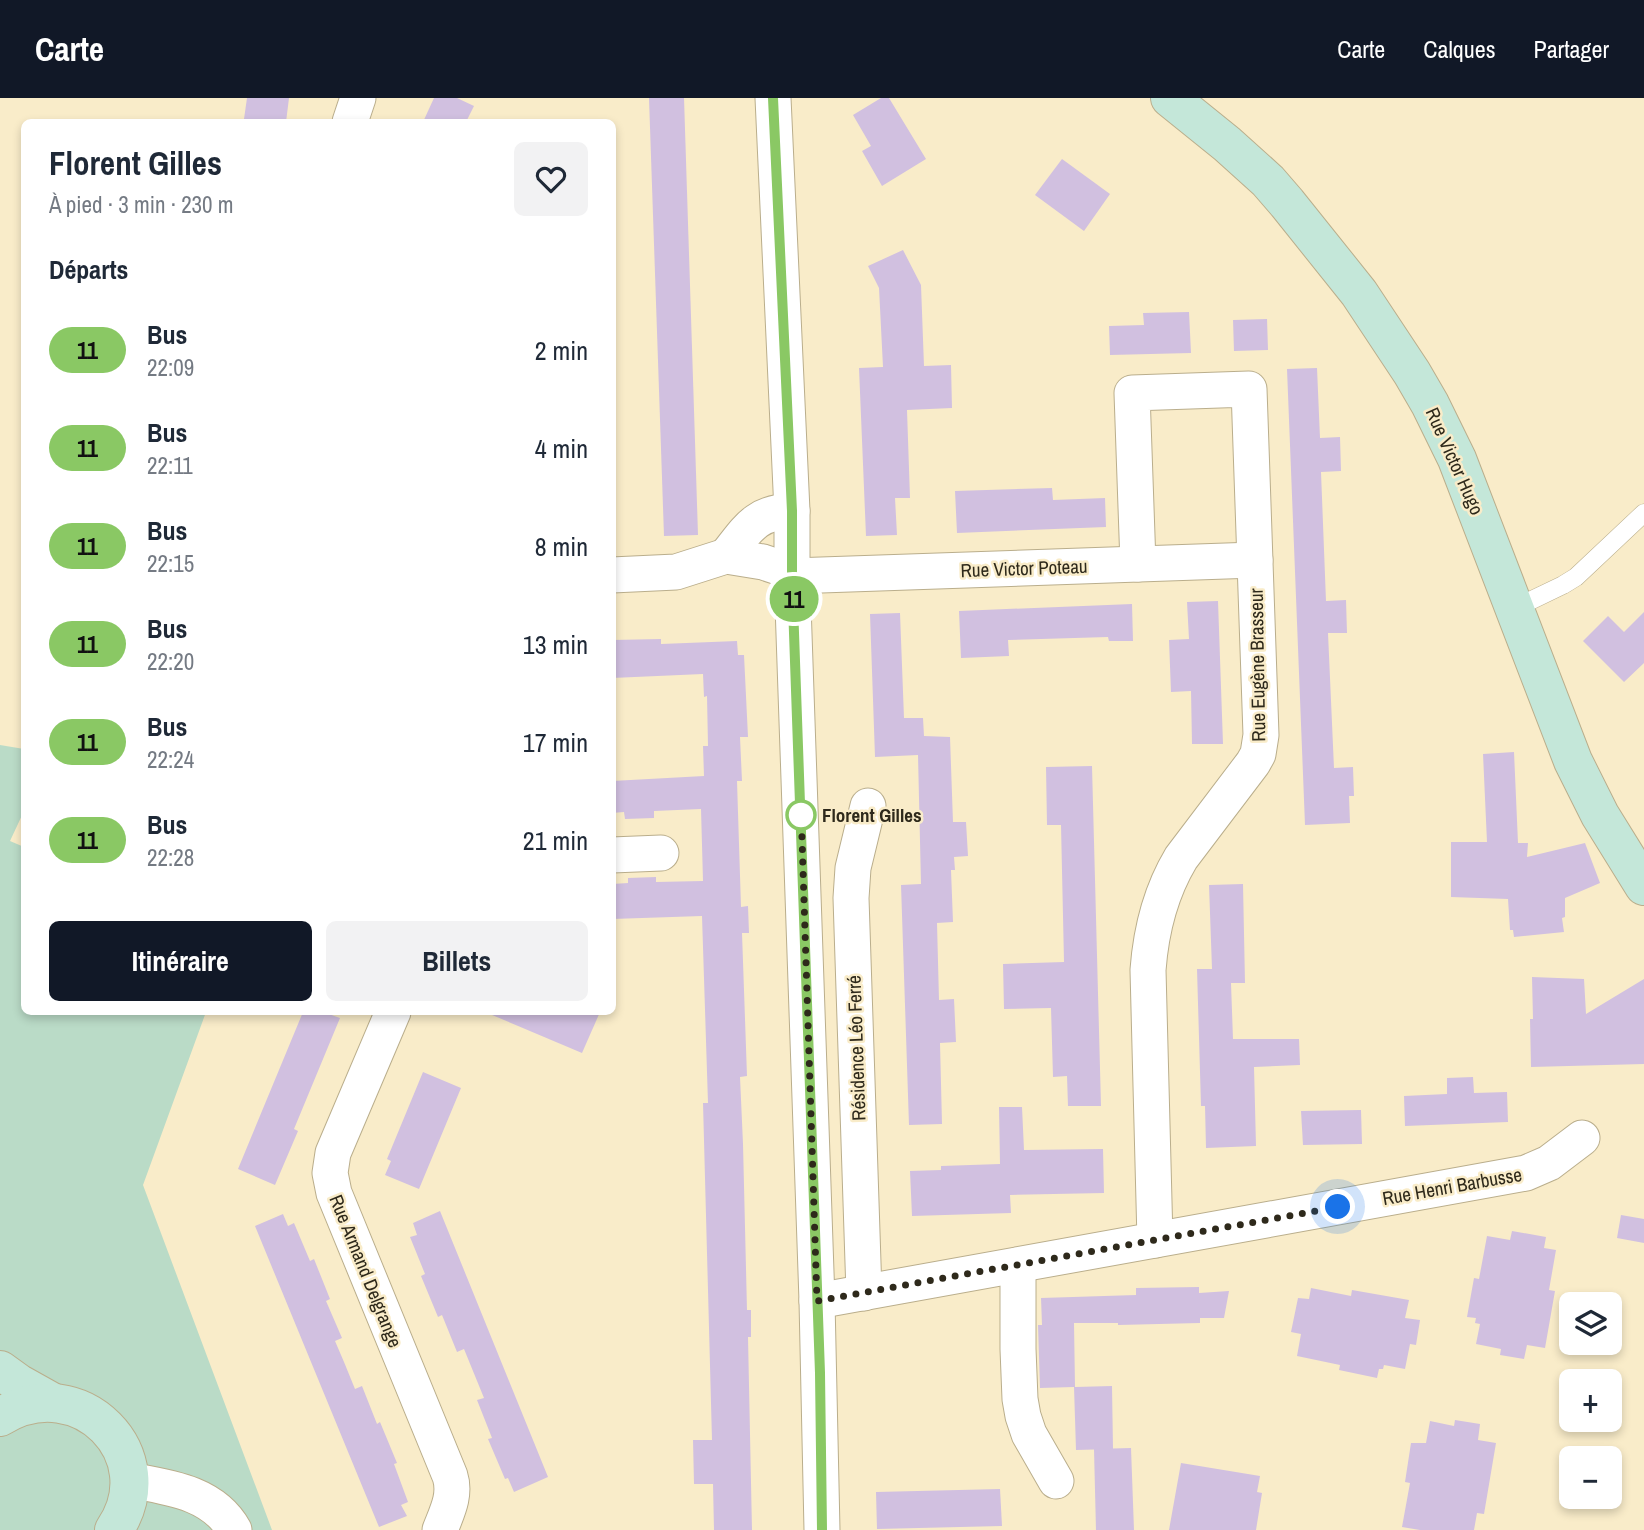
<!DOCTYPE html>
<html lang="fr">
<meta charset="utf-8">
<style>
:root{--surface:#fff;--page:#f2f2f3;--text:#1f2937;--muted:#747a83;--accent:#111827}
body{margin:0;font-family:"Archivo Narrow",sans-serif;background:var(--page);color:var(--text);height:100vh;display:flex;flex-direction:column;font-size:26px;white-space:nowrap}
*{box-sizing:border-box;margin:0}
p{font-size:23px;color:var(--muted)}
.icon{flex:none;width:38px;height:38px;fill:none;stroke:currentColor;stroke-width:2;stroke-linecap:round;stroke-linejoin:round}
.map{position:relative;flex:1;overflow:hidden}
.details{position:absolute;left:21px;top:21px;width:595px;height:896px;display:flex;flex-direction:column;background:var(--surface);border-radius:10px;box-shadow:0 4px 10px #0003}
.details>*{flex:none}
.badge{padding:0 14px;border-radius:23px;font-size:24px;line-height:46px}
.buttons{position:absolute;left:1559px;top:1194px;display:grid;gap:14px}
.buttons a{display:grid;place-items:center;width:63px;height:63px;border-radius:10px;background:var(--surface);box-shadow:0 4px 10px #0003;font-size:35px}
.you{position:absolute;width:35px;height:35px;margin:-18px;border:5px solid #fff;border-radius:50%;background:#1a73e8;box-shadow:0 0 0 10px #1a73e833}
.map>.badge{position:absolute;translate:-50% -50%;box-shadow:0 0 0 4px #fff}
h2{padding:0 28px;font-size:26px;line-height:63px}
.round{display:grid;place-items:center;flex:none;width:74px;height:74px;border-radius:10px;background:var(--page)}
.summary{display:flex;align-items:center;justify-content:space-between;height:119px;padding:0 28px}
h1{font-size:33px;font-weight:700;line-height:52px}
.button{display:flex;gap:14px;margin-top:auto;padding:14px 28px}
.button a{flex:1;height:80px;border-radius:10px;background:var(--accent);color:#fff;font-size:28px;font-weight:700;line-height:80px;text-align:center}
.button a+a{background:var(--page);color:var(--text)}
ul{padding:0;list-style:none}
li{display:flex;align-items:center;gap:21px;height:98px;padding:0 28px}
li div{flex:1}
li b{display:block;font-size:26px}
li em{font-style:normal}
li .badge{min-width:77px;font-weight:700;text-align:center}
header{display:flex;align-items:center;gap:42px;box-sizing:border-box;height:98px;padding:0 35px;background:var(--accent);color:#fff}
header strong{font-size:33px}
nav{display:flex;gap:38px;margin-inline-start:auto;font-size:24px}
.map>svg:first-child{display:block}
.green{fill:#badbc7}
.building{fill:#d1c0e0}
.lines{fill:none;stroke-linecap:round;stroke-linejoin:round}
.lane-casing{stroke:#baae8c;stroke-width:19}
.street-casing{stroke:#baae8c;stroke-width:37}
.secondary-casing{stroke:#baae8c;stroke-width:40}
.lane{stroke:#fff;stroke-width:18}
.street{stroke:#fff;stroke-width:35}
.secondary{stroke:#c4e7d9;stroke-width:38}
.line-casing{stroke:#fff;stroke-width:16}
.line{stroke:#8ac864;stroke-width:10}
.walk{stroke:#2e291b;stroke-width:7;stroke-dasharray:0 12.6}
.stop-dot{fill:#fff;stroke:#8ac864;stroke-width:3.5}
.labels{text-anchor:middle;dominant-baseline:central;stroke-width:5;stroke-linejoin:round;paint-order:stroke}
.street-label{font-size:19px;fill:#2e291b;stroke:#f9ecc9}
.stop-label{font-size:19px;font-weight:bold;fill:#2e291b;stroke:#f9ecc9;text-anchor:start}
</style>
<header>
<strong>Carte</strong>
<nav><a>Carte</a><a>Calques</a><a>Partager</a></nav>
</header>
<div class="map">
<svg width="1644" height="1432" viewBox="0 0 1644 1432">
<rect width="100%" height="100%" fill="#f9ecc9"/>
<polygon class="green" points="0,647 24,651 24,713 10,743 24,749 24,914 206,914 143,1087 272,1432 0,1432"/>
<g class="building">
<polygon points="247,0 289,0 286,24 267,24 244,21"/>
<polygon points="434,0 457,0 474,8 466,24 423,24"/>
<polygon points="649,0 684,0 698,437 664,438"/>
<polygon points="881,0 889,0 926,61 882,88 862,53 871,48 853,17"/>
<polygon points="1062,61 1110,96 1084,133 1035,97"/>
<polygon points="903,152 921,187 924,268 951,267 952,310 907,312 910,400 895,400 897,437 866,438 859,270 883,269 879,190 868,168"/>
<polygon points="1189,214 1191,255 1110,257 1109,228 1144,227 1143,215"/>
<polygon points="1267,221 1268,252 1234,253 1233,222"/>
<polygon points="1317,270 1320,340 1340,339 1341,373 1321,374 1326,503 1346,502 1347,535 1328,535 1334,670 1353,669 1354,698 1349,698 1350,725 1305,727 1287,271"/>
<polygon points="1052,390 1053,402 1105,400 1106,429 957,435 955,393"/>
<polygon points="1218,503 1223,646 1192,646 1191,593 1171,594 1169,542 1189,541 1187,504"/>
<polygon points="1132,506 1133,543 1109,543 1108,539 1008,542 1009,558 961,560 959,513"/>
<polygon points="1644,514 1644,565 1624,584 1583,543 1608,518 1624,534"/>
<polygon points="900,515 904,620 923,620 924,638 950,639 953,724 966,724 968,758 954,759 955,772 951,772 953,824 937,825 939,902 954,901 956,944 940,945 942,1026 909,1027 901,787 921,786 918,657 875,659 870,516"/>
<polygon points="661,541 661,546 737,543 738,557 744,557 748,639 740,639 742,683 737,683 741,809 748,808 749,835 742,835 747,978 740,979 743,1046 747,1212 751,1212 751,1239 748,1239 752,1432 714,1432 713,1386 694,1386 693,1342 712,1342 703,1005 708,1005 702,818 612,821 612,786 628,785 628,780 656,779 656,784 703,783 701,711 654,713 654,720 625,721 624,714 612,715 612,683 704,678 703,648 708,648 707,598 704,599 703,576 612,580 612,542"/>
<polygon points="1514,654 1518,745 1528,745 1527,759 1585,745 1600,785 1565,800 1565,819 1562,820 1564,834 1514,839 1513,832 1510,832 1508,801 1451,799 1451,744 1487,744 1483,656"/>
<polygon points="1092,668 1101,1008 1068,1008 1067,978 1053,979 1051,910 1004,911 1003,866 1064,864 1061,727 1047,727 1046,669"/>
<polygon points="1243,786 1245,885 1231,885 1233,941 1299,941 1300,967 1254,969 1256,1048 1206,1050 1205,1008 1201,1008 1197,871 1212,871 1209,787"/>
<polygon points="1532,879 1584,881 1586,916 1644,881 1644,966 1531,969 1530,921 1533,921"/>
<polygon points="303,914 323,914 340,920 294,1031 298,1033 275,1087 238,1071"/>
<polygon points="485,914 600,914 582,955"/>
<polygon points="423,974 461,990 419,1091 385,1077 391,1063 387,1061"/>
<polygon points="1473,979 1474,995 1507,994 1508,1024 1405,1028 1404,998 1447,996 1447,980"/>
<polygon points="999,1009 1022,1009 1024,1052 1103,1051 1104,1095 1010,1097 1011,1115 912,1118 910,1073 941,1072 941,1068 1000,1066"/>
<polygon points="1361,1012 1362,1046 1303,1047 1301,1013"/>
<polygon points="440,1113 548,1379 514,1394 508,1380 505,1381 488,1341 492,1340 477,1302 484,1300 464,1251 457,1254 442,1217 438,1219 421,1178 425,1176 410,1139 417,1137 413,1125"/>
<polygon points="283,1116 288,1128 294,1125 310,1163 314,1161 330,1201 326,1203 342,1240 335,1243 344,1264 355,1291 362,1288 377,1326 380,1324 397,1365 394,1366 408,1404 401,1407 407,1418 379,1429 255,1128"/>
<polygon points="1621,1117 1644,1121 1644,1145 1617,1140"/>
<polygon points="1512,1133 1546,1139 1544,1150 1556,1152 1549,1192 1555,1193 1545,1250 1527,1247 1524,1261 1500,1257 1501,1251 1476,1246 1480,1226 1475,1225 1476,1220 1467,1219 1474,1180 1479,1181 1487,1138 1510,1142"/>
<polygon points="1199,1189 1199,1195 1229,1193 1224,1220 1200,1220 1200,1225 1118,1227 1118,1225 1074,1225 1075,1289 1112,1288 1113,1351 1076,1352 1074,1289 1040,1290 1038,1227 1042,1227 1041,1200 1136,1197 1136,1190"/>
<polygon points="1311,1190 1351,1198 1352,1192 1409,1202 1405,1220 1420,1222 1416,1247 1410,1246 1405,1271 1384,1267 1383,1271 1379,1271 1377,1280 1339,1272 1340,1267 1297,1258 1301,1236 1291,1234 1298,1200 1309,1201"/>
<polygon points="1455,1322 1480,1326 1478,1342 1496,1345 1484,1416 1477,1415 1474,1432 1420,1432 1402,1429 1410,1385 1405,1384 1411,1345 1426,1345 1430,1323 1454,1328"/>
<polygon points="1131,1350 1134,1432 1096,1432 1094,1351"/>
<polygon points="1181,1365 1260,1378 1257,1394 1262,1395 1256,1432 1169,1432"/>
<polygon points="1000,1391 1002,1428 877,1431 876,1394"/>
</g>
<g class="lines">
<g class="lane-casing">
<polyline id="lane" points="1515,510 1563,487 1576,479 1644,415"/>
</g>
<g class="street-casing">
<g id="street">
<polyline points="773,0 792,413 792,478 817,1203 822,1432"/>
<polyline points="350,24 358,0"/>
<path d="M726,458c21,-26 29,-44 66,-45"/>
<path d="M1138,466l-6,-171 117,-4 12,346 -3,19 -5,9 -72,95c-21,35 -30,72 -33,112l7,270"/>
<polyline points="612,477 676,474 726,458 763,464 778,469 792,478 1255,462"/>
<polyline points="612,757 661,755"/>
<path d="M393,914l-60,141 -3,20 4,20 116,283c6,19 -3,36 -10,54"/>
<polyline points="1018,1167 1018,1251 1020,1301 1023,1318 1029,1336 1056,1383"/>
<polyline points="864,1195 851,800 853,770 868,708"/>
<polyline points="817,1203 1526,1075 1549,1065 1582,1040"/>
<path d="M129,1382c38,7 84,12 105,50"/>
</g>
</g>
<g class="secondary-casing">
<g id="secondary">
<polyline points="1170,0 1227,46 1268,83 1287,105 1359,195 1412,275 1430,306 1457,361 1573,663 1600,717 1644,788"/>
<polyline points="0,1272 18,1285 52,1304"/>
<path d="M0,1319c80,-49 165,39 114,113"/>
</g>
</g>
<use href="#lane" class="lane"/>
<use href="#street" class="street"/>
<use href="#secondary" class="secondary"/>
</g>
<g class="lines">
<g class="line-casing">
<polyline id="line" points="773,0 792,413 792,478 820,1275 822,1432"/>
</g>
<use href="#line" class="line"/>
<polyline class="walk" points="801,717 801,709 817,1203 1338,1109"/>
</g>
<circle class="stop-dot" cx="801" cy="717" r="14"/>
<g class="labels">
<g class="street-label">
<text transform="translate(1455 363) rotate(66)">Rue Victor Hugo</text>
<text transform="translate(1024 470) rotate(-2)">Rue Victor Poteau</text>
<text transform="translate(1257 567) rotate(-91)">Rue Eugène Brasseur</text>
<text transform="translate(856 950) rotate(-92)">Résidence Léo Ferré</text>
<text transform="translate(1452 1088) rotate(-10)">Rue Henri Barbusse</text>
<text transform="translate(366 1173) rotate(68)">Rue Armand Delgrange</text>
</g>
<g class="stop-label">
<text x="822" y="717">Florent Gilles</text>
</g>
</g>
</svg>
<div class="buttons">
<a><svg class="icon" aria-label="layers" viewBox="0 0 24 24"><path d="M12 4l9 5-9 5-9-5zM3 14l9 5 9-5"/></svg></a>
<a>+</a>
<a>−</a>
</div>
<div class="you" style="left:1338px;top:1109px"></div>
<b class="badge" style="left:794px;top:501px;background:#8ac864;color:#111">11</b>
<section class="details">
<div class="summary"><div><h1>Florent Gilles</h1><p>À pied · 3 min · 230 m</p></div><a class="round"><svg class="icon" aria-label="heart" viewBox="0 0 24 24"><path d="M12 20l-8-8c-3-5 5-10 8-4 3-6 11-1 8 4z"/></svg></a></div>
<h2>Départs</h2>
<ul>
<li><span class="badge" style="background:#8ac864;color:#111">11</span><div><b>Bus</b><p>22:09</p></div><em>2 min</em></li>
<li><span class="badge" style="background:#8ac864;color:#111">11</span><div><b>Bus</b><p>22:11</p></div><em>4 min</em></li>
<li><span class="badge" style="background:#8ac864;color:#111">11</span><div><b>Bus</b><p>22:15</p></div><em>8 min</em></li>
<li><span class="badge" style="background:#8ac864;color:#111">11</span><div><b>Bus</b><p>22:20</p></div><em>13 min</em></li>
<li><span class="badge" style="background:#8ac864;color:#111">11</span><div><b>Bus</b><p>22:24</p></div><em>17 min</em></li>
<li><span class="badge" style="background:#8ac864;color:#111">11</span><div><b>Bus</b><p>22:28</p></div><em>21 min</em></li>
</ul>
<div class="button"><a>Itinéraire</a><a>Billets</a></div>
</section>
</div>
